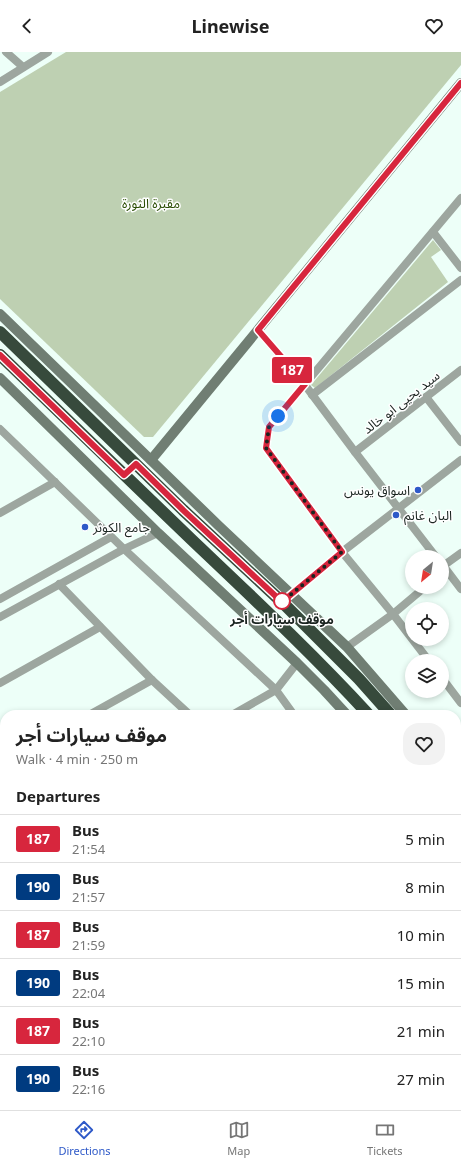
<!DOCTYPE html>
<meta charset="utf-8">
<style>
:root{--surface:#fff;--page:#f2f2f2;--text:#222;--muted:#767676;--line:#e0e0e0;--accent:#2e59c8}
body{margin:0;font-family:"Noto Sans","Noto Sans Arabic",sans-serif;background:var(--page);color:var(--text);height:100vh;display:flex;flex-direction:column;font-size:15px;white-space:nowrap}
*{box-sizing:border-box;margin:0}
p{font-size:13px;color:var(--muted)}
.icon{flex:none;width:22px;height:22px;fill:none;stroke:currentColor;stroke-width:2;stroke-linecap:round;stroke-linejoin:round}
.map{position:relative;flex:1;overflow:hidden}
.side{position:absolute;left:0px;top:658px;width:461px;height:400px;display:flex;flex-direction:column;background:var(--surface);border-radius:16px 16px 0 0;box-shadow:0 2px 6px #0003}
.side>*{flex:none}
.badge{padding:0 8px;border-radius:3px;font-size:14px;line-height:26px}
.needle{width:26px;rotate:210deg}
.controls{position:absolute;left:405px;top:498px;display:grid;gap:8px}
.controls a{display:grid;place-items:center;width:44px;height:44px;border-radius:50%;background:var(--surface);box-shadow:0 2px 6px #0003;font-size:20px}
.you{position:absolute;width:20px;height:20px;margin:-10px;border:3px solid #fff;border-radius:50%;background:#1a73e8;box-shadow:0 0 0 6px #1a73e833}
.map>.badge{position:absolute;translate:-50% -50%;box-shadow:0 0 0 2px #fff}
h2{padding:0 16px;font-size:15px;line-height:36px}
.round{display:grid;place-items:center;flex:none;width:42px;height:42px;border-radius:16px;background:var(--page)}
.head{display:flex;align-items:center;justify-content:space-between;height:68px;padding:0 16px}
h1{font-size:19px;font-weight:700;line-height:30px}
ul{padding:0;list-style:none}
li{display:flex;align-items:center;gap:12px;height:48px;padding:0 16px;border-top:1px solid var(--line)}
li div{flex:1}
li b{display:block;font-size:15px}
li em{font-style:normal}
li .badge{min-width:44px;font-weight:700;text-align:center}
header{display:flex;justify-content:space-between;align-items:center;height:52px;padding:0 16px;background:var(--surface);font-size:18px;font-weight:700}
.menu{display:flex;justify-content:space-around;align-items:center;height:56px;border-top:1px solid var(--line);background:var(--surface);font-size:11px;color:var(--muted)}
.menu a{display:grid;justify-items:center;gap:2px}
.menu .current{color:var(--accent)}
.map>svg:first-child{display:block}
.green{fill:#bed0b2}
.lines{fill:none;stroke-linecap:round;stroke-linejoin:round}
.stream{stroke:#7dc6d1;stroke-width:2}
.street{stroke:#9da69f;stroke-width:8}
.secondary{stroke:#707e73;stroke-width:10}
.highway{stroke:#374a3c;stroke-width:12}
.line-casing{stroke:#fff;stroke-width:9}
.line{stroke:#d7263d;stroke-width:6}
.walk{stroke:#1a2420;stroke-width:4;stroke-dasharray:0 7.2}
.poi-dot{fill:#2e59c8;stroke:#fff;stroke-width:1.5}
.stop-dot{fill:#fff;stroke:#d7263d;stroke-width:2}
.labels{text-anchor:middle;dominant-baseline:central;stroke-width:3;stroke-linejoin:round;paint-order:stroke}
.park-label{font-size:13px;fill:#2b4e05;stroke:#fff}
.street-label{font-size:13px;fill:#1a2420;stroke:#fff}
.poi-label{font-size:13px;fill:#1a2420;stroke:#fff;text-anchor:start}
.stop-label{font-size:13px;font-weight:bold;fill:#1a2420;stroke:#fff}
</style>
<header><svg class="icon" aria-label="back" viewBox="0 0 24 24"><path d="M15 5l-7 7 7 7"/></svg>Linewise<svg class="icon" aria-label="heart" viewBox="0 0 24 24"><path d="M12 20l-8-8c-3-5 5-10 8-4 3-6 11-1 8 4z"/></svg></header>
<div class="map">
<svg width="461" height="1058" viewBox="0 0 461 1058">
<rect width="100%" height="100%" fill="#edfff8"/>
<g class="green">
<polygon points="66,0 461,0 461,13 153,385 144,385 0,247 0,40"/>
<polygon points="433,188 441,198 431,205 448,230 315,336 311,333"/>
</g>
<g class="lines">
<polyline class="stream" points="79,1058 81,1056 85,1056 86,1058"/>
<g class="street">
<polyline points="6,0 23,15"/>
<polyline points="0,30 48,0"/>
<polyline points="433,180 461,216"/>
<polyline points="258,278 305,333 355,400 436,505"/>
<polyline points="312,343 461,228"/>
<polyline points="426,345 461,390"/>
<polyline points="0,377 124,497 276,638 294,663"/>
<polyline points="355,400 461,318"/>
<polyline points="0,461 55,430"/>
<polyline points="442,512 461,537"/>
<polyline points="443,514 461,501"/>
<polyline points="59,532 152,628 190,663"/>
<polyline points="0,547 111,485"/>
<polyline points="282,550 342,500 461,408"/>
<polyline points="0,565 124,497 158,481"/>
<polyline points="347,595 393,562 425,535"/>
<polyline points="429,609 393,562 342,500 266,396 269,375 461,146"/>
<polyline points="442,626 461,651"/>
<polyline points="0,631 100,575"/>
<polyline points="89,663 152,628"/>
<polyline points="232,663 276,638 297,611"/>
<polyline points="0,712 5,709"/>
<polyline points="0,790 5,787"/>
<polyline points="0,873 5,870"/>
<polyline points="456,944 461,953"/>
<polyline points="0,953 5,950"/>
<polyline points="456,1038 461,1036"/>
<polyline points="0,1040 5,1037"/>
<polyline points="189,1053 192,1058"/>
<polyline points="266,1056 272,1053"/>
<polyline points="123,1058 133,1053"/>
<polyline points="420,1058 429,1053"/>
</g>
<g class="secondary">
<polyline points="0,262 219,474 347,595 406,663"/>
<polyline points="0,326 158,481 297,611 324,638 347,663"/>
<polyline points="151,408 461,31"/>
<polyline points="456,731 461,738"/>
<polyline points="456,811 461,818"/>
</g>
<g class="highway">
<polyline points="0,280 183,458 282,550 359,627 391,663"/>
<path d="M0,303c64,62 128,124 192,185 60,57 121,114 177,175"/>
<polyline points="456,752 461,759"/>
<polyline points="456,783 461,790"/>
</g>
</g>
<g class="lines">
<g class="line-casing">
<polyline id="line" points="0,303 124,423 136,412 183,458 282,550 342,500 266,396 269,375 305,332 258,278 461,31"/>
</g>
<use href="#line" class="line"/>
<polyline class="walk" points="278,364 269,375 266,396 342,500 282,550 282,549"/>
</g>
<g class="poi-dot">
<circle cx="418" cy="438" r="4"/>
<circle cx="396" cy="463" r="4"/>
<circle cx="85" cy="475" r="4"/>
</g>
<circle class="stop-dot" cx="282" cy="549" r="8"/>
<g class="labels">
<g class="park-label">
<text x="151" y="151">مقبرة الثورة</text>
</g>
<g class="street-label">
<text transform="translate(401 350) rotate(-38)">سيد يحيى ابو خالد</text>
</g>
<g class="poi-label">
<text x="410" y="438" text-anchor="end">اسواق يونس</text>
<text x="404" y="463">البان غانم</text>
<text x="93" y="475">جامع الكوثر</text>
</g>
<g class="stop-label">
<text x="282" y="567">موقف سيارات أجر</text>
</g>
</g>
</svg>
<div class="controls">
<a><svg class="needle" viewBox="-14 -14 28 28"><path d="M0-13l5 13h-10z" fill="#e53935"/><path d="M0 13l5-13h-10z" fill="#767676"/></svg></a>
<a><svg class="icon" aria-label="locate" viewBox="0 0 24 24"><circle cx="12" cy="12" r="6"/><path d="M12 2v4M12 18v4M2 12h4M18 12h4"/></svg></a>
<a><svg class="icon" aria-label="layers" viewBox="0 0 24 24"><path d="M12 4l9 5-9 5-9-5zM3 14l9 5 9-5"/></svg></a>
</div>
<div class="you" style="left:278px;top:364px"></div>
<b class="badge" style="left:292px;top:318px;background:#d7263d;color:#fff">187</b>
<section class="side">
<div class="head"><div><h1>موقف سيارات أجر</h1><p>Walk · 4 min · 250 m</p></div><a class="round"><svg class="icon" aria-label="heart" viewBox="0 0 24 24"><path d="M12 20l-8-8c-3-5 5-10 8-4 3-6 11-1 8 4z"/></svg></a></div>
<h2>Departures</h2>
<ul>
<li><span class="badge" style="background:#d7263d;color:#fff">187</span><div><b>Bus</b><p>21:54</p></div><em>5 min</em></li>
<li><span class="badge" style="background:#003b80;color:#fff">190</span><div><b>Bus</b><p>21:57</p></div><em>8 min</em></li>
<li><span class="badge" style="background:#d7263d;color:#fff">187</span><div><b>Bus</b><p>21:59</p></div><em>10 min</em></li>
<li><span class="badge" style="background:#003b80;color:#fff">190</span><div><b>Bus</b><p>22:04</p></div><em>15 min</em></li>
<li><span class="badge" style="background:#d7263d;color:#fff">187</span><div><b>Bus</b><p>22:10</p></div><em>21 min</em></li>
<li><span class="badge" style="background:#003b80;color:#fff">190</span><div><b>Bus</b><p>22:16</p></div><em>27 min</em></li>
</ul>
</section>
</div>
<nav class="menu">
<a class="current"><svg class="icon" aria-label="directions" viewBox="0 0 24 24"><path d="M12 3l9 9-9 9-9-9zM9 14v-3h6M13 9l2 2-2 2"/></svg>Directions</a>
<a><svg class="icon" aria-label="map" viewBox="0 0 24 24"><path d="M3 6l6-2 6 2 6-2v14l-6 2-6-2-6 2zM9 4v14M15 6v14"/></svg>Map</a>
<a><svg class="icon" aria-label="tickets" viewBox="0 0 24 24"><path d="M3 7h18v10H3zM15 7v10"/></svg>Tickets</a>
</nav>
